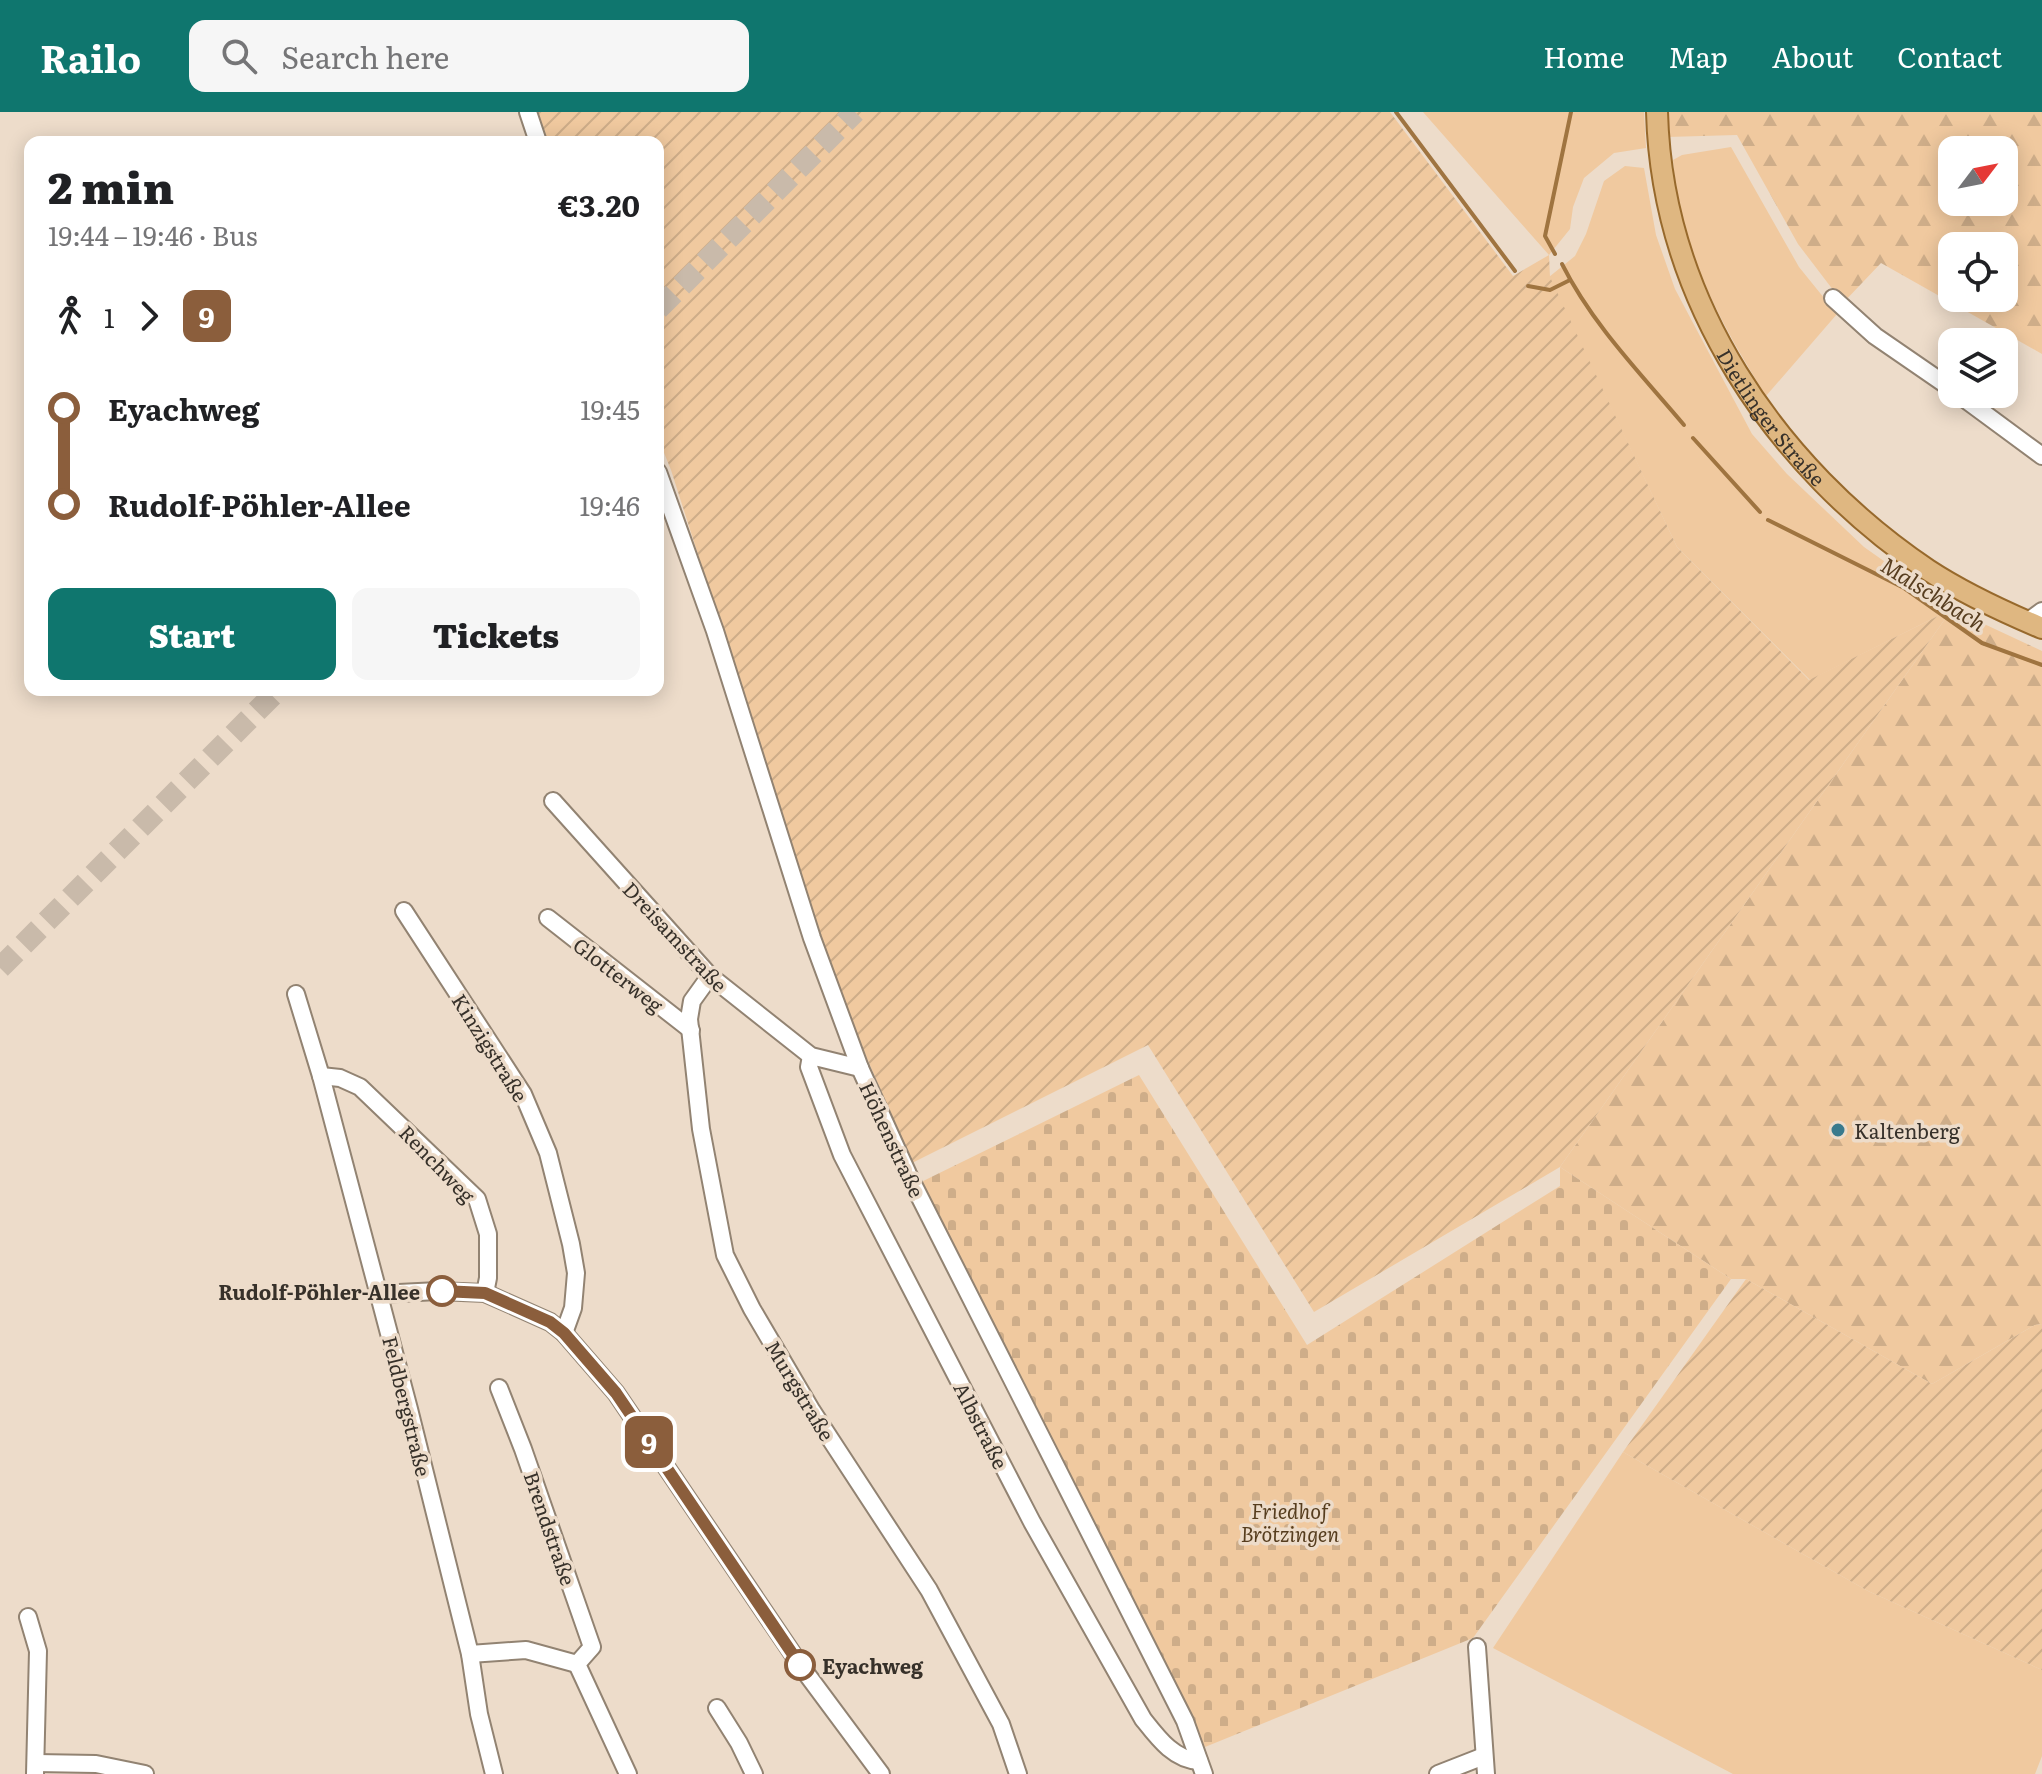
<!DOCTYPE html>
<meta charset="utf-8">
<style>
:root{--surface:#fff;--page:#f6f6f6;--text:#202124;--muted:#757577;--accent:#0f766e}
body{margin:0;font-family:Literata,serif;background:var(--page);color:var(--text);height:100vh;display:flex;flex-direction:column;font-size:30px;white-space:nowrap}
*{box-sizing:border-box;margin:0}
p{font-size:26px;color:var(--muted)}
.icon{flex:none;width:44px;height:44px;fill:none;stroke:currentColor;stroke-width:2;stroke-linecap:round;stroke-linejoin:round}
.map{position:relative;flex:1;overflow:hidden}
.details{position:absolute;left:24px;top:24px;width:640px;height:560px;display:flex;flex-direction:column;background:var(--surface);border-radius:16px;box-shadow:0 4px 20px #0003}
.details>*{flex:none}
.badge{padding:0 16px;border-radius:12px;font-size:28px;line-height:52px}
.needle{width:52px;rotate:58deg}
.buttons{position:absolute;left:1938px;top:24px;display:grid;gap:16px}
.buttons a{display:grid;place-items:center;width:80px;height:80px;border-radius:16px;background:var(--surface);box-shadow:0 4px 20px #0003;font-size:40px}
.map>.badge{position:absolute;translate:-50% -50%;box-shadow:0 0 0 4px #fff}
.legs{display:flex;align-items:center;gap:12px;height:88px;padding:0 24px;font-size:26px}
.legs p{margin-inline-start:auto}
.headline{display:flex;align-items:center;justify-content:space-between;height:136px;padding:0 24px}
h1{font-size:44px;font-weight:800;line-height:60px}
.button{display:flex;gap:16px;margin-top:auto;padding:16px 24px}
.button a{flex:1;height:92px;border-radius:16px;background:var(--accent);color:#fff;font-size:32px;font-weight:800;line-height:92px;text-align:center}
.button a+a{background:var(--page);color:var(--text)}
ul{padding:0 24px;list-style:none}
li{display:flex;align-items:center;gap:28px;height:96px;font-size:30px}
li i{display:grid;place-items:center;width:12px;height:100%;margin:0 10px;background:currentColor}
li i::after{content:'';width:20px;height:20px;margin:-10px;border:6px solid;border-radius:50%;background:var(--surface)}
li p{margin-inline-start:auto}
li:first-child i{background:linear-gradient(#0000 50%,currentColor 0)}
li:last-child i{background:linear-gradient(currentColor 50%,#0000 0)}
header{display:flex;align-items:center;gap:48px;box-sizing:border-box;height:112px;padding:0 40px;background:var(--accent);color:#fff}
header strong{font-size:38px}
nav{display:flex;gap:44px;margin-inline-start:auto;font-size:28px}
.search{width:560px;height:72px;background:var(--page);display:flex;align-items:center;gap:20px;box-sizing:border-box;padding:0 28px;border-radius:16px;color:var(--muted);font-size:30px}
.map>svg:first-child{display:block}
.green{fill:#f0c99f}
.forest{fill:url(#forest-firs);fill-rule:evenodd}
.cemetery{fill:url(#cemetery-stones)}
.garden{fill:url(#garden-furrows)}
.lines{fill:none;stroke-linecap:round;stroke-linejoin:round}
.stream{stroke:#9f7440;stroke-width:4}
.highway-tunnel{stroke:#c9baaa;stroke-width:22;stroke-dasharray:22 11;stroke-linecap:butt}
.minor-casing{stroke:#928372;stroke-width:20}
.major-casing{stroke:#97692c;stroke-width:24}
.minor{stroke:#fff;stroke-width:16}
.major{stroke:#dfb781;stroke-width:20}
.line-1-casing{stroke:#fff;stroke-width:18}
.line-1{stroke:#8b5e3c;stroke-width:12}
.poi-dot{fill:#397a8d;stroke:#eddcca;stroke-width:3}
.stop-1-dot{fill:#fff;stroke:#8b5e3c;stroke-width:4}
.labels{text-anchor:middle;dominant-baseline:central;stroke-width:7;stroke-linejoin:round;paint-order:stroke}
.street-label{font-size:20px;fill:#37312a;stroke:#eddcca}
.poi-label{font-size:20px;fill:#37312a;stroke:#eddcca;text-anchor:start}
.stop-label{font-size:20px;font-weight:bold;fill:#37312a;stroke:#eddcca;text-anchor:end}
.park-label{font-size:20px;font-style:italic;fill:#563d1e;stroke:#eddcca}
.water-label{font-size:22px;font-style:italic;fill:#573d1f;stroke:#eddcca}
</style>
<header>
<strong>Railo</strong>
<div class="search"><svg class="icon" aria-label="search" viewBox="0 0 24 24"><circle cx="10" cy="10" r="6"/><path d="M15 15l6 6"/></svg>Search here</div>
<nav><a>Home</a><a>Map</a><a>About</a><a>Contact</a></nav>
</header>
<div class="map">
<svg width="2042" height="1662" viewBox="0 0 2042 1662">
<defs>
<pattern id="forest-firs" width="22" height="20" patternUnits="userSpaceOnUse" patternTransform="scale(2)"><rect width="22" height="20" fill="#f0c99f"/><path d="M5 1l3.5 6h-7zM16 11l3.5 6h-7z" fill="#cead89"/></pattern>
<pattern id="cemetery-stones" width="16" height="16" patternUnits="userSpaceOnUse" patternTransform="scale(2)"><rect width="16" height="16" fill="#f0c99f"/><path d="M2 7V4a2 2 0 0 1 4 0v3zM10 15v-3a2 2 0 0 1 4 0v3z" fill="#cead89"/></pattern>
<pattern id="garden-furrows" width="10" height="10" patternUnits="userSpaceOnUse" patternTransform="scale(2)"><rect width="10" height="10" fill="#f0c99f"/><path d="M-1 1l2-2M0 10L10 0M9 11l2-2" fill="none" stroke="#cead89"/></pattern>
</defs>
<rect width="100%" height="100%" fill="#eddcca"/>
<g class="green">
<polygon points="1423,0 1644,0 1646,36 1614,41 1584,66 1573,95 1570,117 1549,143"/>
<path d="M1731,35l68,120 38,47 -71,82c-46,-73 -87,-149 -93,-236l9,-5z"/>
<polygon points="1625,54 1644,56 1656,123 1675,177 1752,322 1787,362 1864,435 1952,497 1810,568 1677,435 1549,165 1575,144 1586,122 1604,69"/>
<polygon points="1623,1340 1868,1479 2042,1558 2042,1644 2035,1662 1733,1662 1493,1536"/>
</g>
<g class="forest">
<path d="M1669,0h373v242l-161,-91 -38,40 -45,-59 -61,-109 -70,2zM1952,38h52v52h-52zM1952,134h52v52h-52z"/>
<polygon points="1952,497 2042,539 2042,1212 2035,1213 1932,1272 1746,1167 1731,1167 1560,1055"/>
</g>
<polygon class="cemetery" points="1139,963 1307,1233 1560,1074 1560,1055 1731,1167 1473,1526 1205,1635 1117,1456 917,1072"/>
<g class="garden">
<polygon points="537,0 1390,0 1513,164 1549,143 1550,165 1677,435 1809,568 1952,497 1560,1055 1314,1200 1148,933 912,1051 863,937 822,830 671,358 658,326 658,30 547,30"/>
<polygon points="1746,1167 1932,1272 2035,1213 2042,1212 2042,1558 1868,1479 1623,1340"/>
</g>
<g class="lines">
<g class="stream">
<polyline points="1396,0 1515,159"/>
<polyline points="1555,142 1545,124 1571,0"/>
<path d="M1562,152c30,60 79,110 122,161"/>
<polyline points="1528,174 1550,178 1570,168"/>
<polyline points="1693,326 1760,400"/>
<polyline points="1768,408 1904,476 1982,531 2042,553"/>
</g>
<g class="highway-tunnel">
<polyline points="658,197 855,0"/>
<polyline points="0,856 278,578"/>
</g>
<g class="minor-casing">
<g id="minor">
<polyline points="528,0 538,30"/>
<polyline points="1833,186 1875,224 1952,277"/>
<polyline points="1958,282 2042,344"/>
<polyline points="658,360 715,519 812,826 860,956 908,1062 1185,1609 1204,1662"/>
<polyline points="2027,510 2042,499"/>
<polyline points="553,689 710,864 811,944 860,956"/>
<polyline points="404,799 523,982 548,1041 571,1132 576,1161 573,1196 564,1221"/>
<polyline points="548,806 691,918"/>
<polyline points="710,864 692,889 689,907 701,1017 725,1143 752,1197 812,1299 929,1478 1001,1612 1018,1662"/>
<polyline points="296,882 321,964 409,1297 470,1542 479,1602 494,1662"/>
<path d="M811,944l-2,11 33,88 190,367 111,197c15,19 31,41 56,42"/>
<polyline points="321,964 340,966 360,975 477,1087 488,1122 488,1166 485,1181"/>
<polyline points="379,1182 438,1179 485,1181 550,1210 564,1221 616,1281 803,1557 881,1662"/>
<polyline points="499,1276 523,1337 592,1535 577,1552 628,1662"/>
<polyline points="28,1505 38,1539 35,1662"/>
<polyline points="1477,1535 1486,1662"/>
<polyline points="470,1542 526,1538 577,1552"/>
<polyline points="717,1596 739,1631 754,1662"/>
<polyline points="36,1651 96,1652 145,1662"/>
<polyline points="1438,1662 1484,1644"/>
</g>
</g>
<g class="major-casing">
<g id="major">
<path id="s1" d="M1657,0c5,188 118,355 271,458 35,23 76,42 114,58"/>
</g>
</g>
<use href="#minor" class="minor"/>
<use href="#major" class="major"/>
</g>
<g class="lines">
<g class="line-1-casing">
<polyline id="line-1" points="442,1179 485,1181 550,1210 564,1221 616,1281 800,1553"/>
</g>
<use href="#line-1" class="line-1"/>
</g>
<circle class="poi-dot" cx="1838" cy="1018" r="8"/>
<g class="stop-1-dot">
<circle cx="442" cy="1179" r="14"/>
<circle cx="800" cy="1553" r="14"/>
</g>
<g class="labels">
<g class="street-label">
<text stroke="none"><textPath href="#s1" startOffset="332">Dietlinger Straße</textPath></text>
<text transform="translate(676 824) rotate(47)">Dreisamstraße</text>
<text transform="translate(619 862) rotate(38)">Glotterweg</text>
<text transform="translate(491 935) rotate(58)">Kinzigstraße</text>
<text transform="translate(893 1027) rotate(65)">Höhenstraße</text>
<text transform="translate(438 1051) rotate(46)">Renchweg</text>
<text transform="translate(801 1278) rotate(59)">Murgstraße</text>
<text transform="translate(408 1294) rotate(76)">Feldbergstraße</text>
<text transform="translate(982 1313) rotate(63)">Albstraße</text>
<text transform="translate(551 1416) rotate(71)">Brendstraße</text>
</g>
<g class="poi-label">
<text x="1854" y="1018">Kaltenberg</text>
</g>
<g class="stop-label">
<text x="420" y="1179">Rudolf-Pöhler-Allee</text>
<text x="822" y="1553" text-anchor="start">Eyachweg</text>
</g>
<g class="park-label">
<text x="1290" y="1398">Friedhof<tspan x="1290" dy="23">Brötzingen</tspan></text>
</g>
<g class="water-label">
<text transform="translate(1934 481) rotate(32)">Malschbach</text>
</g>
</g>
</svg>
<div class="buttons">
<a><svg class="needle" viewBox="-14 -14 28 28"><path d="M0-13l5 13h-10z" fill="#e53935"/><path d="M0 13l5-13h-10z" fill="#757577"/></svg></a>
<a><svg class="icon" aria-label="locate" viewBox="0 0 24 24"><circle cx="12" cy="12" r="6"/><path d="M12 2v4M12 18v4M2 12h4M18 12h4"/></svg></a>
<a><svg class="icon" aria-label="layers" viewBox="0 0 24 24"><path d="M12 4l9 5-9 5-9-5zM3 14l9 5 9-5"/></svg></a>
</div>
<b class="badge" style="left:649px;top:1330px;background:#8b5e3c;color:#fff">9</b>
<section class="details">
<div class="headline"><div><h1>2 min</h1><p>19:44 – 19:46 · Bus</p></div><b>€3.20</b></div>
<div class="legs"><svg class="icon" aria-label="walk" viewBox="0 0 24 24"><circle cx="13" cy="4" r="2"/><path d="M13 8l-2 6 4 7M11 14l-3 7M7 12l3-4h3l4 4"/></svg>1<svg class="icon" aria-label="forward" viewBox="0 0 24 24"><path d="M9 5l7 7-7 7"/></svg><b class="badge" style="background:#8b5e3c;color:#fff">9</b></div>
<ul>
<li><i style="color:#8b5e3c"></i><b>Eyachweg</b><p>19:45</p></li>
<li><i style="color:#8b5e3c"></i><b>Rudolf-Pöhler-Allee</b><p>19:46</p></li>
</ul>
<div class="button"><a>Start</a><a>Tickets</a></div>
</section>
</div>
